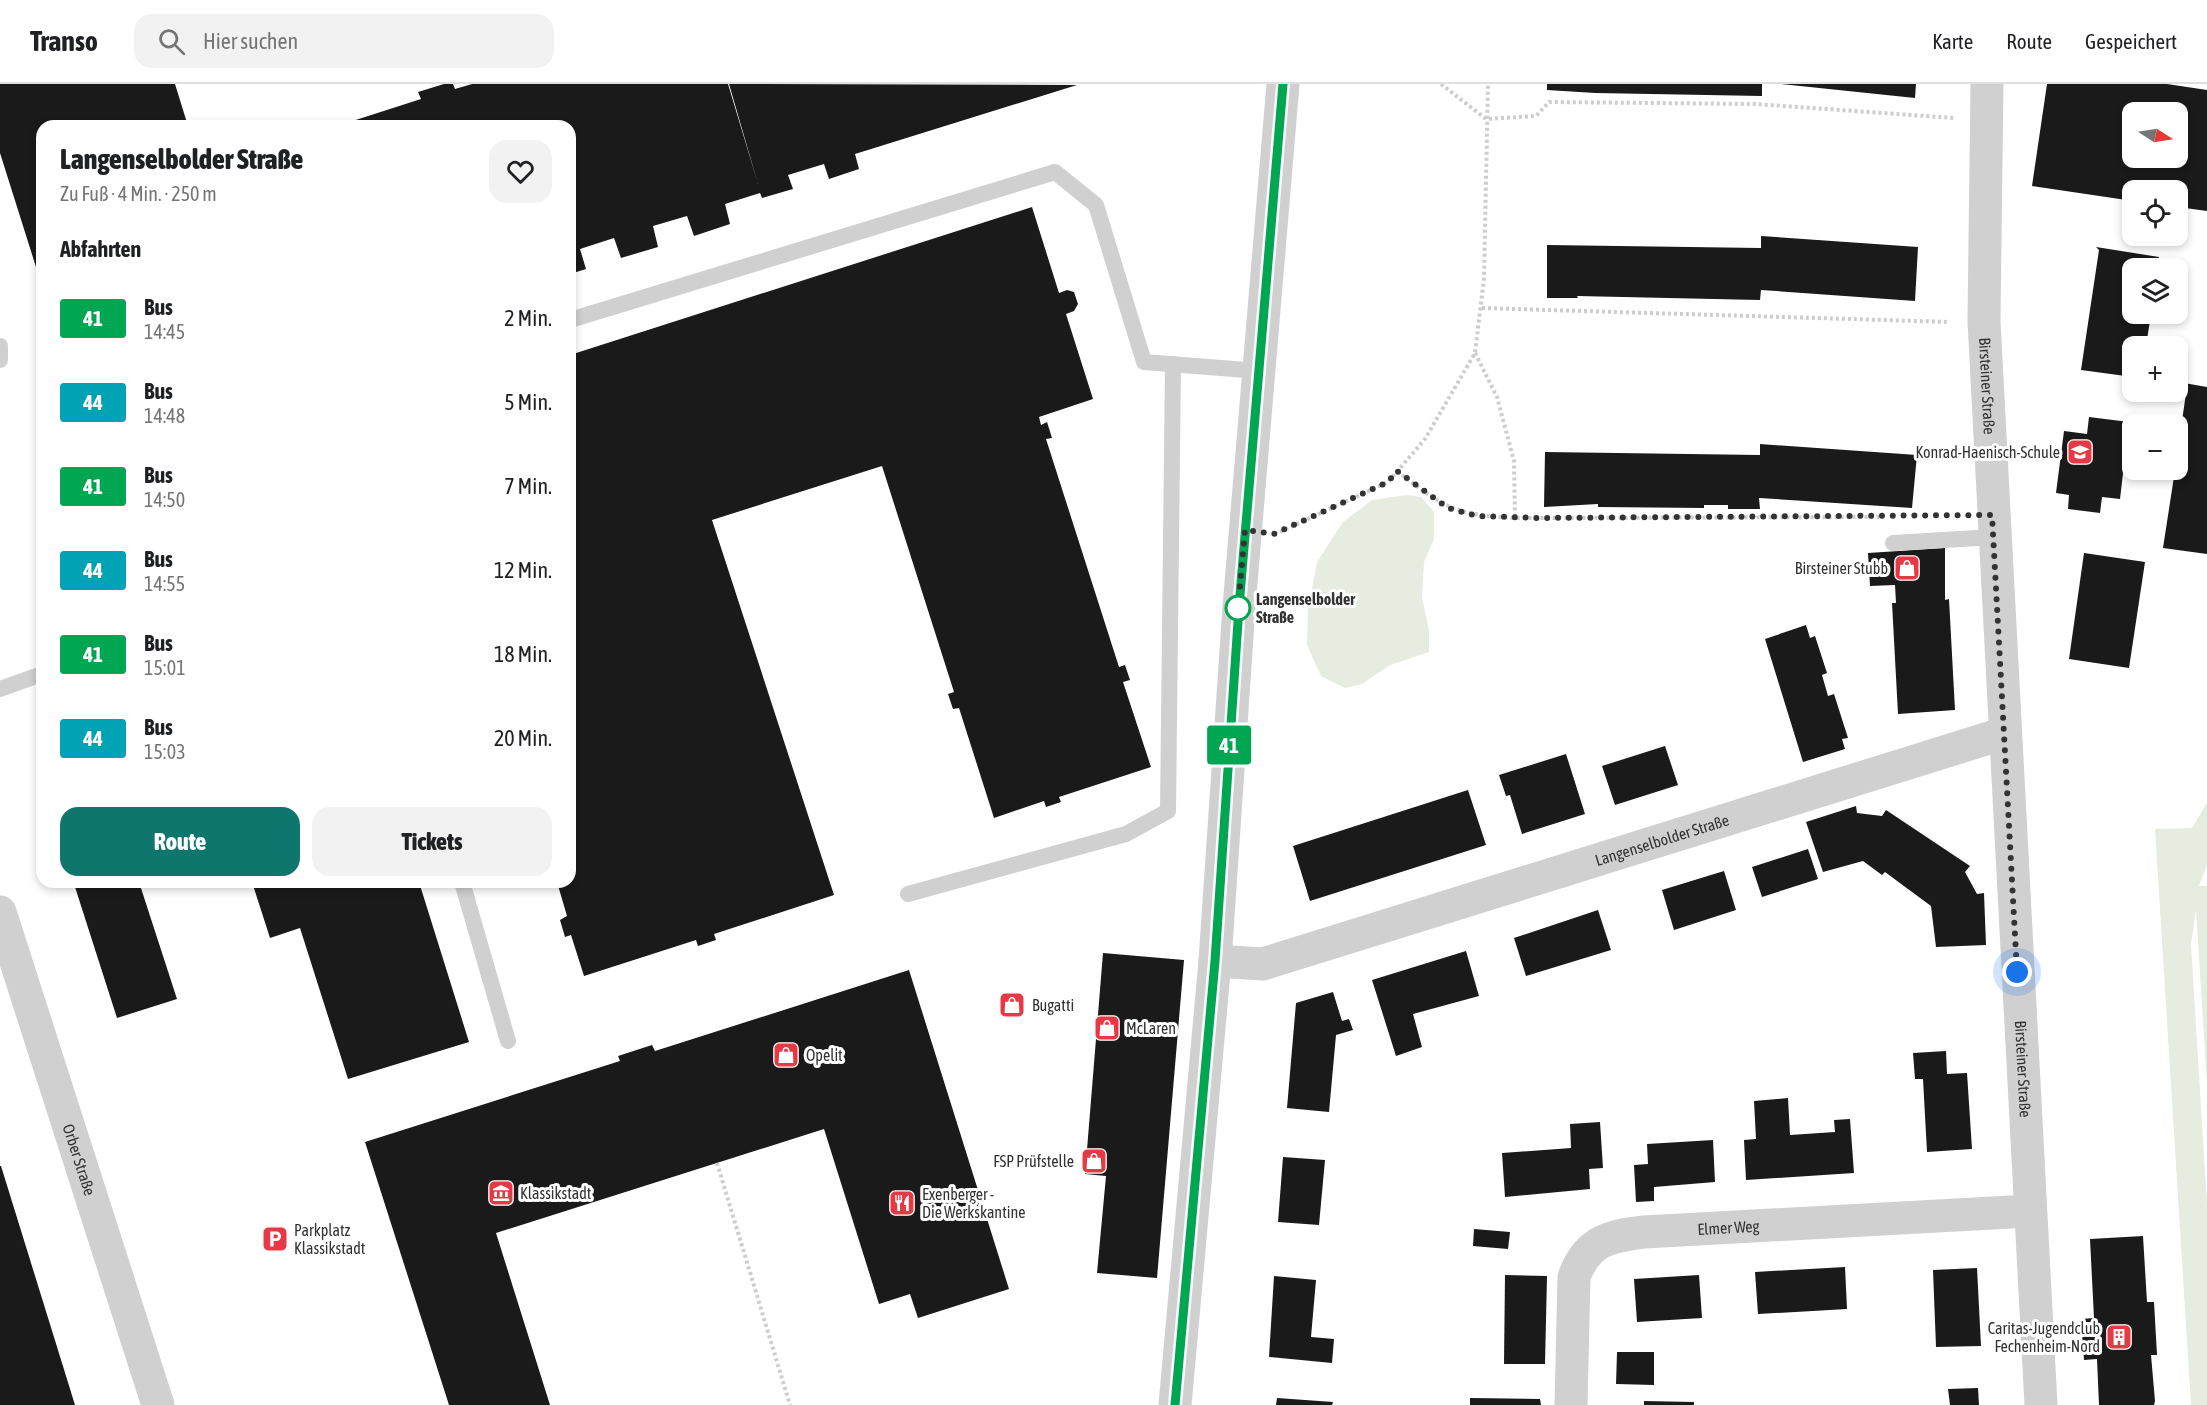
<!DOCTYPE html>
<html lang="de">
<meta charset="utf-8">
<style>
:root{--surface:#fff;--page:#f2f2f2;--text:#202124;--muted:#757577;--line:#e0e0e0;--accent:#0f766e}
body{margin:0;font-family:"Asap Condensed",sans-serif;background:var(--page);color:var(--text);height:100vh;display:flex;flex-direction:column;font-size:22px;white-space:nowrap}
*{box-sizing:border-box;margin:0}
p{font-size:20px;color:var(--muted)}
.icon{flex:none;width:33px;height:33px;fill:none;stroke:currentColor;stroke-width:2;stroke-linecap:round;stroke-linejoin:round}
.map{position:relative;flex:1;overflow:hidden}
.drawer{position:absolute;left:36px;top:36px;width:540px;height:768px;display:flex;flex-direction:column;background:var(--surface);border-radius:18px;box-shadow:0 3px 9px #0003}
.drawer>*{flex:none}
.badge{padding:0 12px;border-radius:4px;font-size:21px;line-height:39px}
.needle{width:39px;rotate:102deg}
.controls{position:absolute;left:2122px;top:18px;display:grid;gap:12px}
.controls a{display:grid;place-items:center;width:66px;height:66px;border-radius:12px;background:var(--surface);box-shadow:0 3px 9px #0003;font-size:30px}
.you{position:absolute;width:30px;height:30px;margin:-15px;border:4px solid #fff;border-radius:50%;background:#1a73e8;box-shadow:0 0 0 9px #1a73e833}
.map>.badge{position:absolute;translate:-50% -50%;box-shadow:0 0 0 3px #fff}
h2{padding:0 24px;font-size:22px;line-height:54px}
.round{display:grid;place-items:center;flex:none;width:63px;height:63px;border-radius:18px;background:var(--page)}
.summary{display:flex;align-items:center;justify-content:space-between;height:102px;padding:0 24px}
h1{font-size:28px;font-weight:800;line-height:45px}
.button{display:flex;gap:12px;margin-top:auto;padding:12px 24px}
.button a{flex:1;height:69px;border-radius:18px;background:var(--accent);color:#fff;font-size:24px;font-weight:800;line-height:69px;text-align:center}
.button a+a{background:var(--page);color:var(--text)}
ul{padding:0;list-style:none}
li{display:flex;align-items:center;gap:18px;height:84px;padding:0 24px}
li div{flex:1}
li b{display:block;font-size:22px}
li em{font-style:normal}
li .badge{min-width:66px;font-weight:700;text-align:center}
header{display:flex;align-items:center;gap:36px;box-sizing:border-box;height:84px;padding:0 30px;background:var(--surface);border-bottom:2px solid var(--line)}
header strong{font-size:28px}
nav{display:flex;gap:33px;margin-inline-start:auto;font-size:21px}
.search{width:420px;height:54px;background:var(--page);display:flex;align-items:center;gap:15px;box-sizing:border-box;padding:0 21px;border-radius:18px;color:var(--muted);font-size:22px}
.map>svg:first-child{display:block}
.green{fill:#e6ecdf}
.building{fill:#1a1a1a;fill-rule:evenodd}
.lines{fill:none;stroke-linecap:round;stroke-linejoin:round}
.path{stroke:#cdcdcd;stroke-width:4;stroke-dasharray:3 3;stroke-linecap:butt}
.service{stroke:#d0d0d0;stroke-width:16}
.minor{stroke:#d0d0d0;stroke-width:33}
.tertiary{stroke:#d0d0d0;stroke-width:33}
.line-casing{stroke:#fff;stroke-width:14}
.line{stroke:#00a651;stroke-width:9}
.walk{stroke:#333;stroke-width:6;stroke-dasharray:0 10.8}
.stop-dot{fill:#fff;stroke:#00a651;stroke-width:3}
.labels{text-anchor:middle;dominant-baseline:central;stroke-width:6;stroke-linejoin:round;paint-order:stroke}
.street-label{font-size:16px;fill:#333;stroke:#fff}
.poi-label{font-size:16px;fill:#333;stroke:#fff;text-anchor:start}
.stop-label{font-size:16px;font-weight:bold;fill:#333;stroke:#fff;text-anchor:start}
</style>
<header>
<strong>Transo</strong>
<div class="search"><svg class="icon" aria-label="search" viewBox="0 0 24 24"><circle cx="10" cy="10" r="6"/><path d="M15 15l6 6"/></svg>Hier suchen</div>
<nav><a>Karte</a><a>Route</a><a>Gespeichert</a></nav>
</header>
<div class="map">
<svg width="2207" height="1321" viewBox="0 0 2207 1321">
<rect width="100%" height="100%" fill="#fff"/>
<g class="green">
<polygon points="1407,411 1421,413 1434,428 1434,455 1424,478 1422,514 1429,546 1429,568 1390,581 1362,600 1345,604 1321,592 1307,561 1308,525 1317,478 1343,438 1372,416"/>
<polygon points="2207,719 2207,781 2199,802 2207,802 2207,1000 2196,826 2191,860 2207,1121 2207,1321 2191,1321 2155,745 2192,744"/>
</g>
<g class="building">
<polygon points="0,0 175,0 188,42 42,42 42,202 0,69"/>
<polygon points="444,0 453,0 455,5 472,0 728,0 758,100 729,0 1077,1 855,70 859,85 829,95 824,80 788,91 793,105 762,114 760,109 725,120 730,140 694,152 687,132 653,142 658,163 621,174 614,154 580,165 586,185 570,190 570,42 337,42 421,15 418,8"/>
<polygon points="1547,0 1762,0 1762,12 1595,9 1547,6"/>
<polygon points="1781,0 1916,0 1915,14"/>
<path d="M2047,0h120l40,6v121l-29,-4v-17h-45v11l-101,-15zM2133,28h45v46h-45z"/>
<polygon points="1032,123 1059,209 1067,206 1074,208 1078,220 1074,227 1066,230 1093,315 1039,333 1041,341 1047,338 1052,354 1046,355 1119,583 1125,581 1130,596 1123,598 1151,683 1059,713 1061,718 1046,723 1044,717 994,734 959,624 953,625 948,610 954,608 882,382 712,436 834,811 714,850 716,856 698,862 696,856 584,892 571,851 565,853 560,836 567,832 557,798 570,798 570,271"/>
<polygon points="1761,152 1918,163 1915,217 1761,206 1760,216 1577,212 1578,214 1547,214 1547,161 1761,164"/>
<polygon points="2096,163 2159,173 2158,184 2133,184 2133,230 2151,230 2146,262 2133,262 2133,293 2081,286 2099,166"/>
<polygon points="2184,299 2207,303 2207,470 2163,464 2175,386 2178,386 2178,365 2187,302"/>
<polygon points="2089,333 2129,338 2120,415 2102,413 2100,429 2068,425 2069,411 2056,409 2064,347 2087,350"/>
<polygon points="1760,360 1917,371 1912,424 1759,414 1760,425 1728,425 1728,421 1704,421 1704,424 1598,423 1598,420 1544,423 1545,368 1760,371"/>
<polygon points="1945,464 1945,516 1949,515 1955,626 1898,630 1892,519 1896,519 1895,501 1870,502 1868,469"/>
<polygon points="2084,469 2145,478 2129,584 2069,575"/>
<polygon points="1806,541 1810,554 1815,552 1827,589 1822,591 1828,612 1834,610 1848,654 1842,655 1845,665 1803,678 1765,555"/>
<polygon points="1665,662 1678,701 1615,721 1602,682"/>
<polygon points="1566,670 1585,730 1522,750 1510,711 1506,712 1499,691"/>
<polygon points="1468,706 1486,761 1310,817 1293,762"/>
<polygon points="1856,722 1857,729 1882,732 1886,726 1970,782 1965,788 1977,810 1984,809 1986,861 1936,863 1931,822 1885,788 1882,791 1863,777 1823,788 1806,738"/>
<polygon points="1808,765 1818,795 1762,813 1752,783"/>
<polygon points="1724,787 1736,826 1674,846 1662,806"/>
<polygon points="90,798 139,798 177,915 117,934 75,803"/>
<polygon points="252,798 419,798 469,958 348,995 300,844 270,854"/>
<polygon points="1598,826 1611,866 1526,892 1514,854"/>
<polygon points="1466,867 1479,912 1413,930 1422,963 1396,972 1372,896"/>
<polygon points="1103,869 1184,876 1157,1194 1097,1189 1106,1092 1085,1090"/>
<polygon points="909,886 1009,1205 918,1234 910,1210 879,1220 824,1045 496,1149 550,1321 449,1321 365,1058 620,977 618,972 652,961 655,967"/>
<polygon points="1333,908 1342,937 1349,935 1353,946 1336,951 1329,1028 1287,1024 1296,919"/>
<polygon points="1946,967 1947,990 1967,989 1972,1065 1927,1068 1923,995 1915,995 1913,969"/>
<polygon points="1788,1014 1790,1051 1835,1048 1834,1036 1850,1035 1854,1089 1746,1096 1744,1056 1756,1055 1754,1017"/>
<polygon points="1600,1038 1603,1084 1589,1085 1590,1105 1505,1113 1502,1069 1571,1064 1570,1040"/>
<polygon points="1713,1056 1715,1098 1654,1103 1654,1117 1636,1118 1634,1081 1648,1080 1647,1060"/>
<polygon points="1283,1073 1325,1076 1319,1141 1278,1138"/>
<polygon points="0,1082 1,1082 75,1321 0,1321"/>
<polygon points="1474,1145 1510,1148 1508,1165 1473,1162"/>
<polygon points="2143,1152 2147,1218 2154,1218 2157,1271 2151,1271 2155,1317 2154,1321 2099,1321 2097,1275 2084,1276 2081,1235 2094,1234 2090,1155"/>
<polygon points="1845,1183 1847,1225 1758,1230 1755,1188"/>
<polygon points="1977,1184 1981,1262 1936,1263 1933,1186"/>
<polygon points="1505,1191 1547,1192 1545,1280 1504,1280"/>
<polygon points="1699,1191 1702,1234 1637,1238 1634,1195"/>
<polygon points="1274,1192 1316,1196 1311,1253 1334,1255 1332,1279 1269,1273"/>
<polygon points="1617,1268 1654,1268 1654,1301 1616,1300"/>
<polygon points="1978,1304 1979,1321 1950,1321 1948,1305"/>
<polygon points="1277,1314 1333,1318 1332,1321 1276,1321"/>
<polygon points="1470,1314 1540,1315 1541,1321 1470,1321"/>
<polygon points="1644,1317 1694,1318 1694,1321 1644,1321"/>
</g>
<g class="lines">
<g class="path">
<polyline points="1441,0 1486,35 1536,32 1549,18 1755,20 1954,34"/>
<polyline points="1482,224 1950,238"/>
<polyline points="1475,269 1497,313 1514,377 1515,434 1884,433"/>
<path d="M1397,387c47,37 59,44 118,47"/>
<polyline points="1280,448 1388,398 1425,355 1475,269 1484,194 1488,0"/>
<polyline points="717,1079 790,1321"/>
</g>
<g class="service">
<polyline points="570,236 1055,88 1096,121 1144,278 1259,287"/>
<polyline points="0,262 0,276"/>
<polyline points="1893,459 1994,453"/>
<polyline points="0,605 42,590"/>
<polyline points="462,798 508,957"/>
<polyline points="908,810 1126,750 1168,727 1173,280"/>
</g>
<g class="minor">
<path id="s1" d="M1987,0l-3,237 57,1084"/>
<path id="s2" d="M0,828l158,493"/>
<path id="s3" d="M1215,877l48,3 742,-231"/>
<path id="s4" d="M1571,1321l3,-128c13,-36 35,-41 70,-45l385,-21"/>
</g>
<polyline class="tertiary" points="1175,1321 1215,877 1239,523 1283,0"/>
</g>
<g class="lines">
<g class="line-casing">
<polyline id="line" points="1175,1321 1215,877 1239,523 1283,0"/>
</g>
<use href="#line" class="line"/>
<polyline class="walk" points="1238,524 1245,446 1274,450 1388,398 1397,387 1448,424 1477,432 1539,434 1992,431 2017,888"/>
</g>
<defs>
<g id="school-square" transform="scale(1.35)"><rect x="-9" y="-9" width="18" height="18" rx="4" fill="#e63946" stroke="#fff"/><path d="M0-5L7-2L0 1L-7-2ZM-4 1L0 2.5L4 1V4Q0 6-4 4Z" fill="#fff"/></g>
<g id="shop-square" transform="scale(1.35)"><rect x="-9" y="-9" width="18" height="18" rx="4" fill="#e63946" stroke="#fff"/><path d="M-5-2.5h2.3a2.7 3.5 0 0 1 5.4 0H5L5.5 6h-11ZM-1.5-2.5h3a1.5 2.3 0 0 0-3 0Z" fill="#fff"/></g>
<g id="museum-square" transform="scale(1.35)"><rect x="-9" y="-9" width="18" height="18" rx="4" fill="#e63946" stroke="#fff"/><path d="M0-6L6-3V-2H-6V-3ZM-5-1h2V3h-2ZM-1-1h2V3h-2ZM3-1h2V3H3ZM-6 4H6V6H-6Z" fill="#fff"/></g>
<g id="restaurant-square" transform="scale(1.35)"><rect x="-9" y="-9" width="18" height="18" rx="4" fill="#e63946" stroke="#fff"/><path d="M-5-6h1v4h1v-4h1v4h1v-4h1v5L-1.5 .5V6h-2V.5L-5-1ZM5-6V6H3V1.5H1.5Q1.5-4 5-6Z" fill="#fff"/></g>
<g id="parking-square" transform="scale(1.35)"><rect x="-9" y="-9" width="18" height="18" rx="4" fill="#e63946" stroke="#fff"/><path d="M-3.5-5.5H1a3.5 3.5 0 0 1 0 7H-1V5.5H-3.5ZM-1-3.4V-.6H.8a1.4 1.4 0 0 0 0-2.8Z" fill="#fff"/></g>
<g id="building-square" transform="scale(1.35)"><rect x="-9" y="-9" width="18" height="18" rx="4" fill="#e63946" stroke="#fff"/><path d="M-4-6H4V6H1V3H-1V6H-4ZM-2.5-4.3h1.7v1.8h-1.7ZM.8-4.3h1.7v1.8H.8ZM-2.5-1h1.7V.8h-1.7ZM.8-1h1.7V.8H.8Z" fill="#fff"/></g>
</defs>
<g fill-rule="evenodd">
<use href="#school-square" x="2080" y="368"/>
<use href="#shop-square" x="1907" y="484"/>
<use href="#shop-square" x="1012" y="921"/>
<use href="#shop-square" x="1107" y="944"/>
<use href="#shop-square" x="786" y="971"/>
<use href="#shop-square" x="1094" y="1077"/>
<use href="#museum-square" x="501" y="1109"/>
<use href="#restaurant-square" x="902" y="1119"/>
<use href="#parking-square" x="275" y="1155"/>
<use href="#building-square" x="2119" y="1253"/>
</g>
<circle class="stop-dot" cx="1238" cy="524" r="12"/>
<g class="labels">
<g class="street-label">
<text stroke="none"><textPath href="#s1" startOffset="302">Birsteiner Straße</textPath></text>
<text stroke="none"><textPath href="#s3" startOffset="466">Langenselbolder Straße</textPath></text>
<text stroke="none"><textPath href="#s1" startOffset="986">Birsteiner Straße</textPath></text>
<text stroke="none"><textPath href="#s2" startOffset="260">Orber Straße</textPath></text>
<text stroke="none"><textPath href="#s4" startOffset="302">Elmer Weg</textPath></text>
</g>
<g class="poi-label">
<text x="2060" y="368" text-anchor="end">Konrad-Haenisch-Schule</text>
<text x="1888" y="484" text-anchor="end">Birsteiner Stubb</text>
<text x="1032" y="921">Bugatti</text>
<text x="1126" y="944">McLaren</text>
<text x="806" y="971">Opelit</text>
<text x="1074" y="1077" text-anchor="end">FSP Prüfstelle</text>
<text x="520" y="1109">Klassikstadt</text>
<text x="922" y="1110">Exenberger -<tspan x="922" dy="18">Die Werkskantine</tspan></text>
<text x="294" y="1146">Parkplatz<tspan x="294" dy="18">Klassikstadt</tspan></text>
<text x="2100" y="1244" text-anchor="end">Caritas-Jugendclub<tspan x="2100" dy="18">Fechenheim-Nord</tspan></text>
</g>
<g class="stop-label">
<text x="1256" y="515">Langenselbolder<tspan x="1256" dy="18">Straße</tspan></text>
</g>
</g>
</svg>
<div class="controls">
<a><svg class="needle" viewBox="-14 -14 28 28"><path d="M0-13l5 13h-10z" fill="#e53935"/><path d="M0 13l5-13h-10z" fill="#757577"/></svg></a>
<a><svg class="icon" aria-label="locate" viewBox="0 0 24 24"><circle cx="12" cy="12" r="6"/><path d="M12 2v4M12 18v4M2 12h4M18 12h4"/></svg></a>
<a><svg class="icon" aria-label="layers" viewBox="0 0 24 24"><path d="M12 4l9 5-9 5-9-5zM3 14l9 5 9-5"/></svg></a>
<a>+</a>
<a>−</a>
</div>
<div class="you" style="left:2017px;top:888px"></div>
<b class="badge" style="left:1229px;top:661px;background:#00a651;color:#fff">41</b>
<section class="drawer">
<div class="summary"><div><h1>Langenselbolder Straße</h1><p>Zu Fuß · 4 Min. · 250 m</p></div><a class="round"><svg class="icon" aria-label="heart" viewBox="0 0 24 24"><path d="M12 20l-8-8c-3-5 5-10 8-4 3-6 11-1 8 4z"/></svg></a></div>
<h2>Abfahrten</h2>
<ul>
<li><span class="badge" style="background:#00a651;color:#fff">41</span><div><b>Bus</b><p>14:45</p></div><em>2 Min.</em></li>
<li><span class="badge" style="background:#00a3b4;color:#fff">44</span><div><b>Bus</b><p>14:48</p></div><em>5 Min.</em></li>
<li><span class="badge" style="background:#00a651;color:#fff">41</span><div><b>Bus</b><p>14:50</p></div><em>7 Min.</em></li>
<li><span class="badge" style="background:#00a3b4;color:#fff">44</span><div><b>Bus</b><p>14:55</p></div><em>12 Min.</em></li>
<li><span class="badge" style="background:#00a651;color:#fff">41</span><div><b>Bus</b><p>15:01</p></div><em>18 Min.</em></li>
<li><span class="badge" style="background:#00a3b4;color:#fff">44</span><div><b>Bus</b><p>15:03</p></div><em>20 Min.</em></li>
</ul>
<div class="button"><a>Route</a><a>Tickets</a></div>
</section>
</div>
